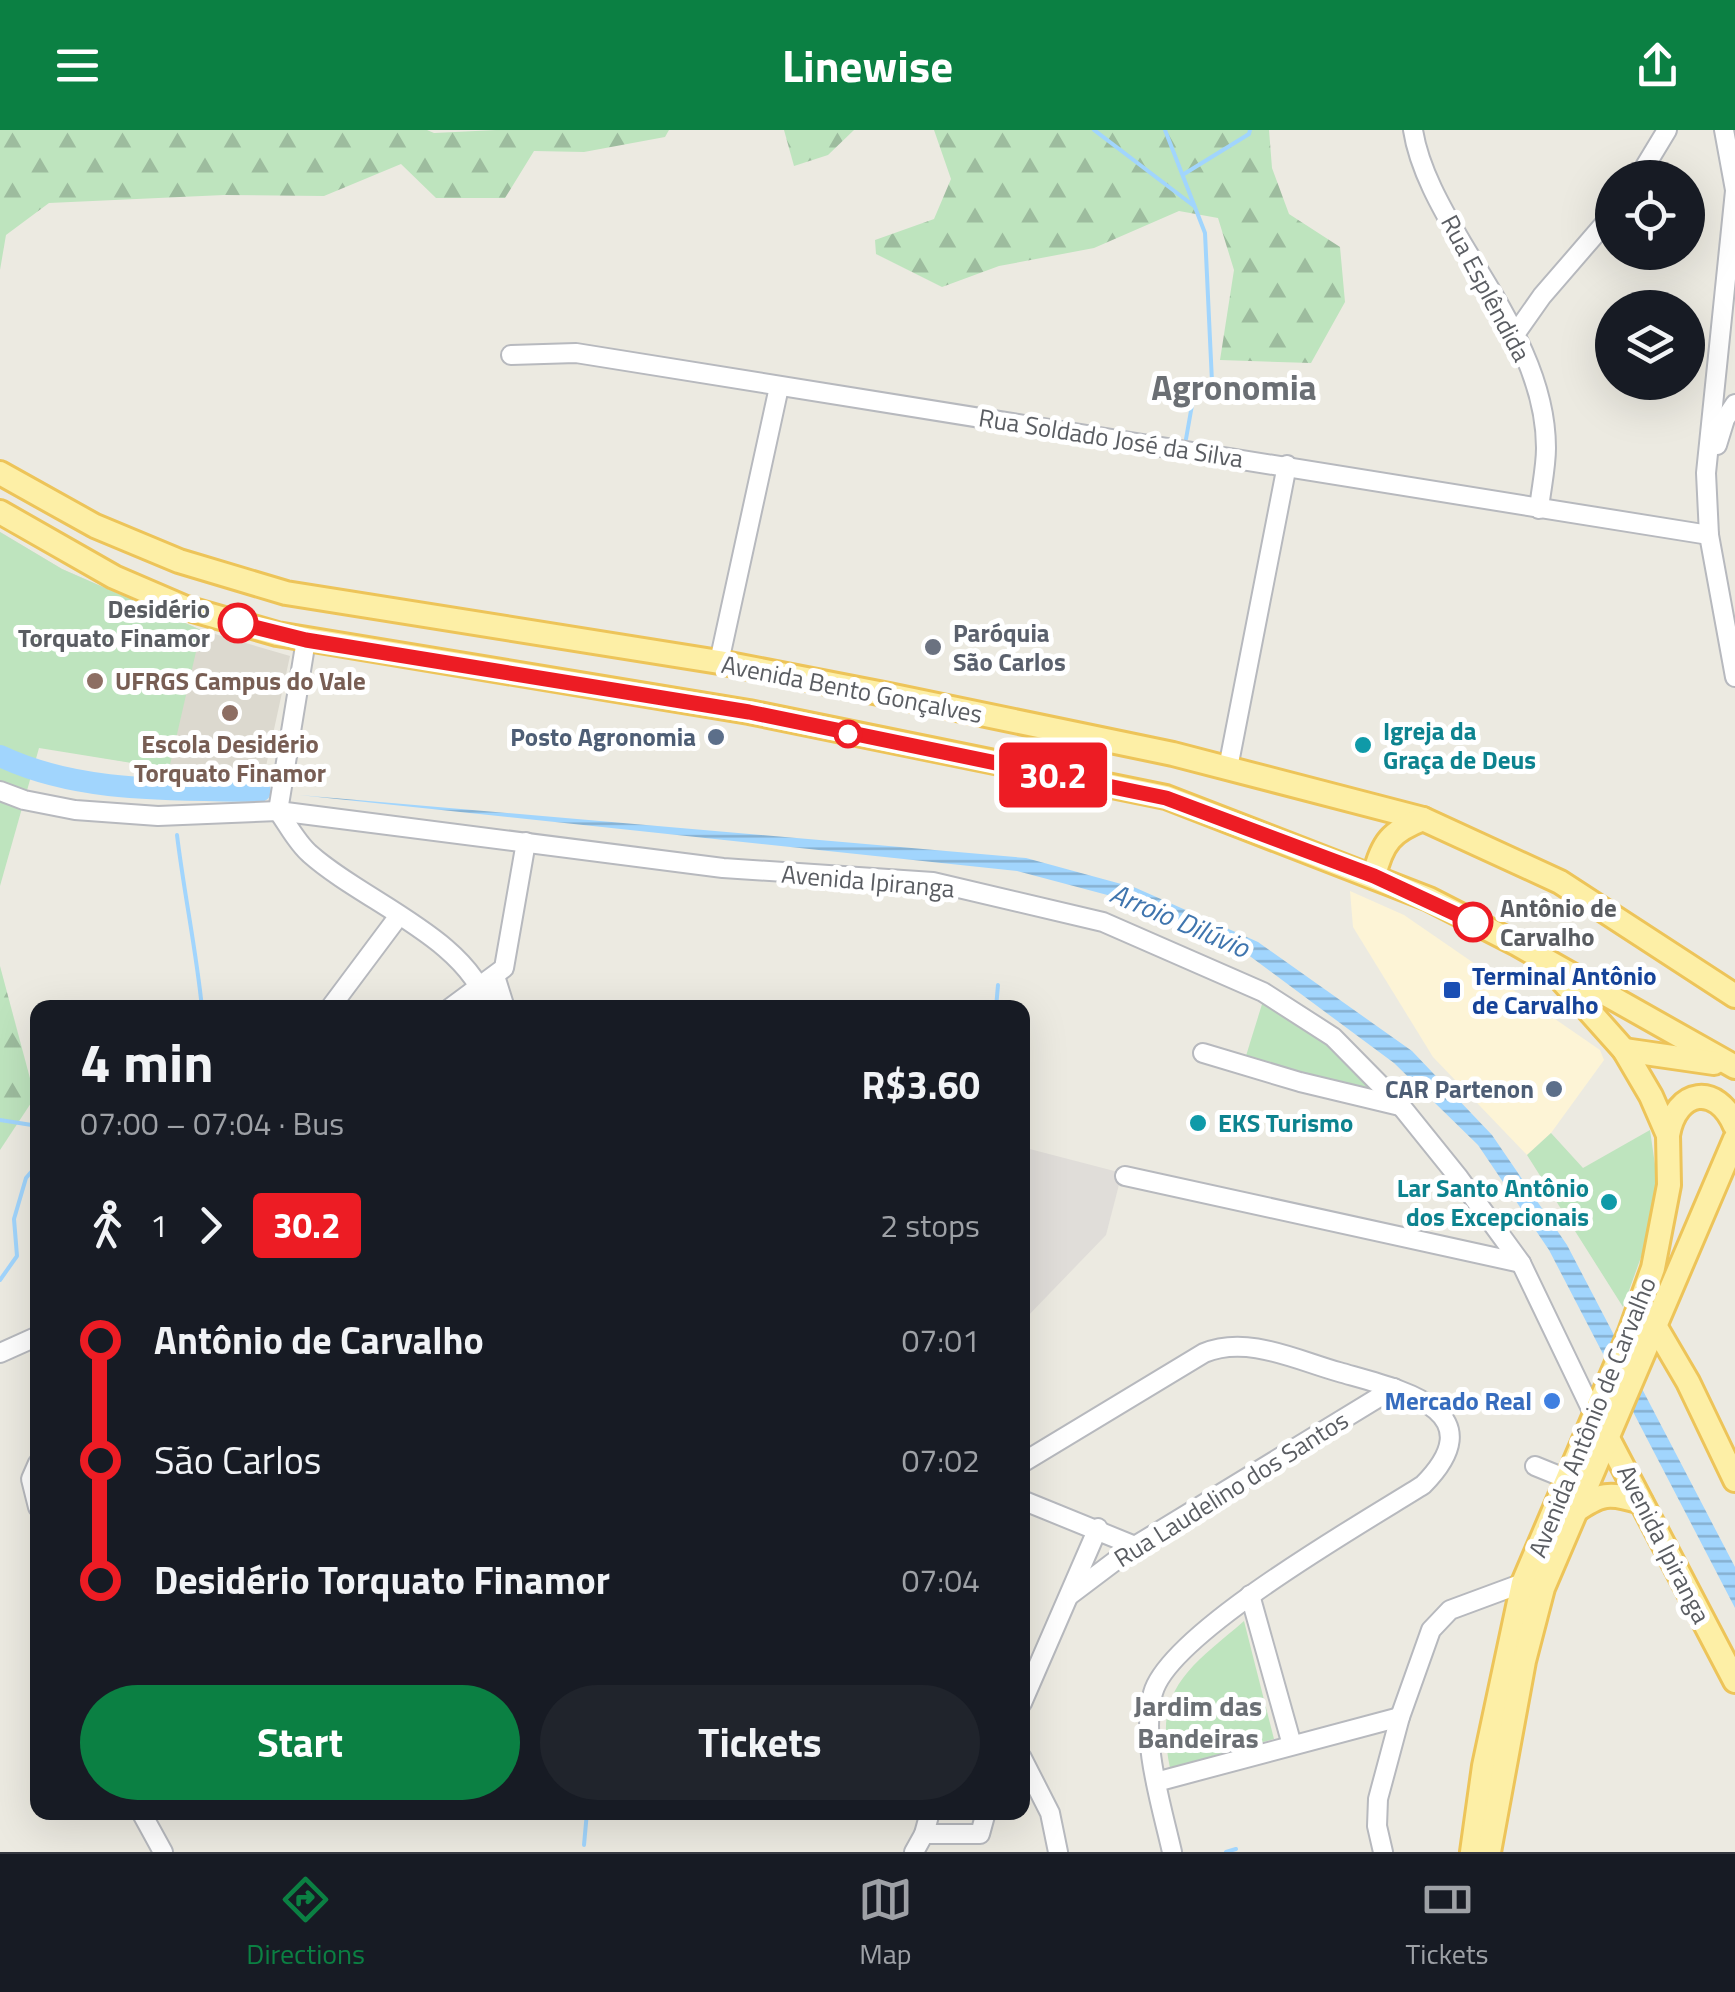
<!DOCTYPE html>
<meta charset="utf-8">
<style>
:root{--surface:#171b24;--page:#20242c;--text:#f1f3f6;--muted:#9ea1a6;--line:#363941;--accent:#0b8043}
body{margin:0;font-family:"Titillium Web",sans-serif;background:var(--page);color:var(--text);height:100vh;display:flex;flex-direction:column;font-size:38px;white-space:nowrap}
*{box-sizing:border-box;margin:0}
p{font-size:32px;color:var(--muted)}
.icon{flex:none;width:55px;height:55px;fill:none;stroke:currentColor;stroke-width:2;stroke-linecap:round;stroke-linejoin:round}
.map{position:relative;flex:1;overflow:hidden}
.panel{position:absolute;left:30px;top:870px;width:1000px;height:820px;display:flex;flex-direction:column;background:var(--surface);border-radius:20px;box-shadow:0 10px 40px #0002}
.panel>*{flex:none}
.badge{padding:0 20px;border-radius:8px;font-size:35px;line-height:65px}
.tools{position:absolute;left:1595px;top:30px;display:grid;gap:20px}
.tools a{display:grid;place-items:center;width:110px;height:110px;border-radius:50%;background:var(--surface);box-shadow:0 10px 40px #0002;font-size:50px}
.map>.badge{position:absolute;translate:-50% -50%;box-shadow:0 0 0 5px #fff}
.legs{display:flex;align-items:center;gap:15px;height:110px;padding:0 50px;font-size:32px}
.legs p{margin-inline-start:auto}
.summary{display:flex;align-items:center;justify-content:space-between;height:170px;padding:0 50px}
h1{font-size:55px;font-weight:700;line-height:75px}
.button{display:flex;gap:20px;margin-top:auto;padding:20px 50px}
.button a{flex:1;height:115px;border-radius:60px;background:var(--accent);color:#fff;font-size:40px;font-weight:700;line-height:115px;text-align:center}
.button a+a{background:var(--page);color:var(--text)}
ul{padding:0 50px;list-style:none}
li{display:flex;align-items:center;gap:35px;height:120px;font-size:38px}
li i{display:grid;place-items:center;width:15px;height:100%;margin:0 12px;background:currentColor}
li i::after{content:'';width:25px;height:25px;margin:-12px;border:8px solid;border-radius:50%;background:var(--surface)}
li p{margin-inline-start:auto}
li:first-child i{background:linear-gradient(#0000 50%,currentColor 0)}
li:last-child i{background:linear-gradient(currentColor 50%,#0000 0)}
header{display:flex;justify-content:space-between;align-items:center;height:130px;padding:0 50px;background:var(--accent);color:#fff;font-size:45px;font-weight:700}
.menu{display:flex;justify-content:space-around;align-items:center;height:140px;border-top:2px solid var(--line);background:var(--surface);font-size:28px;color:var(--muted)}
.menu a{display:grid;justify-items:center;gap:5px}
.menu .selected{color:var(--accent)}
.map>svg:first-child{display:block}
.commercial{fill:#fdf4d6}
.industrial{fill:#e0ddd9}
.education{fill:#dcd9cf}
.green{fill:#bee4be}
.forest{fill:url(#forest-firs)}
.water{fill:url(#water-rules)}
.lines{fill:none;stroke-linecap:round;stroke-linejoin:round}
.stream{stroke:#a1d5fd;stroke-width:4}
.river{stroke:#a1d5fd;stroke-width:22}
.minor-casing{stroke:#b7b9be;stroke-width:22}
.major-casing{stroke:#edc459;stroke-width:28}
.minor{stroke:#fff;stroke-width:18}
.major{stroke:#fdefa6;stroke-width:22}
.line-1-casing{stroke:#fff;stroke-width:22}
.line-1{stroke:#ed1c24;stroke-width:15}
.stop-1-dot{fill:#fff;stroke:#ed1c24;stroke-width:5}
.worship-dot{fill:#6b7280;stroke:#fff;stroke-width:4}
.education-dot{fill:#8d6e63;stroke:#fff;stroke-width:4}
.service-dot{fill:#5c6f8a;stroke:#fff;stroke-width:4}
.culture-dot{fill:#0f9aa8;stroke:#fff;stroke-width:4}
.transit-dot{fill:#1a4fb4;stroke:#fff;stroke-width:4}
.shop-dot{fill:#3f7fe0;stroke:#fff;stroke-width:4}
.labels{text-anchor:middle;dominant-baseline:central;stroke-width:10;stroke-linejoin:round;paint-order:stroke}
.street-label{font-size:25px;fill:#5a5d62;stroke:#fff}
.stop-label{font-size:25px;font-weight:bold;fill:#5a5d62;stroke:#fff;text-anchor:end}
.worship-label{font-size:25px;font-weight:bold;fill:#5b616d;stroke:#fff;text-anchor:start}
.education-label{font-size:25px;font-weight:bold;fill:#785e54;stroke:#fff;text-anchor:start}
.culture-label{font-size:25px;font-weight:bold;fill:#0d838f;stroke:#fff;text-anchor:start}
.service-label{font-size:25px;font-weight:bold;fill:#4e5e75;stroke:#fff;text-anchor:end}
.transit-label{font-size:25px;font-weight:bold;fill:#164399;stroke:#fff;text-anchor:start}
.shop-label{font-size:25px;font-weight:bold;fill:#366cbe;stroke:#fff;text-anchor:end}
.water-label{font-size:28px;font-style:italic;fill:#3f75ae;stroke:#fff}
.neighbourhood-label{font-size:28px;font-weight:bold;fill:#6b6f74;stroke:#fff}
.district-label{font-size:35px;font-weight:bold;fill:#6b6f74;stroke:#fff}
</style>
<header><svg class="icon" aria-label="menu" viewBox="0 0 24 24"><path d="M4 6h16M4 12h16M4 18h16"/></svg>Linewise<svg class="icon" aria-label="share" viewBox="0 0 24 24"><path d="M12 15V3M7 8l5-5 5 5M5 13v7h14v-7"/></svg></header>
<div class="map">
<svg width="1735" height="1722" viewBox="0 0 1735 1722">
<defs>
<pattern id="forest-firs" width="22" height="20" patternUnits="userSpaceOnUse" patternTransform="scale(2.5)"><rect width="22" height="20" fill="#bee4be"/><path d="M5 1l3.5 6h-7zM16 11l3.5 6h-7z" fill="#9dbc9e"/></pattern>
<pattern id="water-rules" width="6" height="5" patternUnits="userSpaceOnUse" patternTransform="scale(2.5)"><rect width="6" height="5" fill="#a1d5fd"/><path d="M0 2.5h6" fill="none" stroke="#86b0d0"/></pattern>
</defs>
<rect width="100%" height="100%" fill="#eceae1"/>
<polygon class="commercial" points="1350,761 1404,785 1600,920 1604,930 1551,1003 1527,1025 1433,927 1353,797"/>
<polygon class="industrial" points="1022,1017 1122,1043 1106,1105 1023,1191"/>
<polygon class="education" points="0,402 62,439 201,500 290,526 263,650 169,639 39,617"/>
<g class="green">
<polygon points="0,402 62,439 201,500 169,639 39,618 0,756"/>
<polygon points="1263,871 1323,911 1380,966 1245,929"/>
<polygon points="1650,1000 1657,1049 1653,1094 1623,1177 1527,1025 1551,1003 1583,1038"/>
<path d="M1244,1491l30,118 -104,29c-17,-81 20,-100 74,-147z"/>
</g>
<g class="forest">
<polygon points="0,0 427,0 434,3 496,0 669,0 665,7 584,22 534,21 505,68 436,68 401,34 324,66 224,65 49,73 6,105 0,140"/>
<polygon points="784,0 854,0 828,25 794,36"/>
<polygon points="934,0 1269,0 1272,38 1289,84 1340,117 1345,172 1311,233 1220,230 1234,140 1218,88 1179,81 1094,118 999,136 942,157 876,124 875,110 934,89 951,49"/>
<polygon points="0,836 35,967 0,1020"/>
</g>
<polygon class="water" points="299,665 1026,728 1136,758 1258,812 1412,921 1492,1005 1567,1115 1735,1437 1735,1478 1549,1120 1478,1015 1394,933 1247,824 1130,771 1017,741"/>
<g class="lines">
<g class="stream">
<polyline points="1094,0 1194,76"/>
<polyline points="1165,0 1205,103 1212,252 1192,275 1186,309"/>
<polyline points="1184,44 1249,4 1250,0"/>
<path d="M177,705c7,58 19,114 25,173"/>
<polyline points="996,878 998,855"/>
<polyline points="0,990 38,996"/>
<polyline points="0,1150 17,1126 14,1089 26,1048 38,1034"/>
<polyline points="584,1715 587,1682"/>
<polyline points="1226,1722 1236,1719"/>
</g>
<path class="river" d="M0,626c80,38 174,33 260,35"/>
<g class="minor-casing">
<g id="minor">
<path d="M1413,0c6,39 29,79 49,113 37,62 84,129 84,205 0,20 -5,41 -7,61"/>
<polyline points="1724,0 1735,60"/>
<polyline points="1638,48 1667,0"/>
<polyline points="1735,61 1706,343 1709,405 1735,547"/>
<polyline points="1516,203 1542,166 1612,85"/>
<polyline points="511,225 576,223 1709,405"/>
<polyline points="1717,315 1725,289 1735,274"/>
<path d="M306,510l-28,171c10,14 19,32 32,43 54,48 159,85 178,154"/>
<polyline points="719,532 779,257"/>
<polyline points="1228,638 1287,335"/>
<polyline points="0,661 24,670 75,680 158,686 278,681 723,738 933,752 1103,792 1263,862 1333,907 1401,976 1459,1048 1521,1133 1594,1285"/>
<polyline points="495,846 505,878"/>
<polyline points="330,878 398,787"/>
<polyline points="450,878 504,838 526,712"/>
<polyline points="1203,923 1300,952 1400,976"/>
<polyline points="1125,1046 1521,1133"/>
<polyline points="0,1223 38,1206"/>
<polyline points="38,1333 31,1349 38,1377"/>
<path d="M1022,1333l182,-110c43,-18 92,7 135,19 59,17 159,37 84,113 -57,36 -254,148 -270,208 -13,46 9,114 19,159"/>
<polyline points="1535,1336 1567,1349"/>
<polyline points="1022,1370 1135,1416"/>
<polyline points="1070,1465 1135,1416 1394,1258"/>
<polyline points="1250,1465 1292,1615"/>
<polyline points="1022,1573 1098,1398"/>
<polyline points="1022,1628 1050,1683 1058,1722"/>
<polyline points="1156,1652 1400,1587"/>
<polyline points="141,1682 163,1722"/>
<polyline points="924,1704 980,1704 986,1682"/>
<polyline points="914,1722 924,1704 930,1682"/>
<polyline points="1383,1722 1377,1696 1378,1669 1400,1587 1431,1500 1450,1480 1523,1453 1531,1455"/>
</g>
</g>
<g class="major-casing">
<g id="major">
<polyline points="0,343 95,396 179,431 286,463 719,532 889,565 1173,624 1423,689 1560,752 1735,866"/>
<polyline points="0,382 114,447 186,478 277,504 749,582 1166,667 1429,769 1517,814 1735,937"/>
<path d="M1374,746c8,-34 18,-45 49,-57"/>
<polyline points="1624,920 1714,933"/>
<path d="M1668,1005c8,-46 49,-52 67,-9"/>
<polyline points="1654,1194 1688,1252 1735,1350"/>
<polyline points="1602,1297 1735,1551"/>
<path d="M1574,1382c27,-19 35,-20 67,-10"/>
<polyline points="1472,1722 1484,1636 1523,1453 1630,1202 1653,1138 1669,1055 1668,1005 1651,966 1624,920 1558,846"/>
<polyline points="1489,1722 1524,1531 1543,1458 1735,1009"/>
</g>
</g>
<use href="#minor" class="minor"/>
<use href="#major" class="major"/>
</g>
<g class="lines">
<g class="line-1-casing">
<polyline id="line-1" points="238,493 306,510 749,582 1166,668 1374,746 1473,792"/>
</g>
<use href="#line-1" class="line-1"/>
</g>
<g class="stop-1-dot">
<circle cx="238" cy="493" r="18"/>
<circle cx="848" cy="604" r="12"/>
<circle cx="1473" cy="792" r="18"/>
</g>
<circle class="worship-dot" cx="933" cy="517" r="10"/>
<g class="education-dot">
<circle cx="95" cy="551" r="10"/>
<circle cx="230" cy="583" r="10"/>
</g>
<g class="service-dot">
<circle cx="716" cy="607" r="10"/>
<circle cx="1554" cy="959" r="10"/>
</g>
<g class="culture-dot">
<circle cx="1363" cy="615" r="10"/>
<circle cx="1198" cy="993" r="10"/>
<circle cx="1609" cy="1072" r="10"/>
</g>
<rect class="transit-dot" x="1442" y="850" width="20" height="20" rx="5"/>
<circle class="shop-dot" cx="1552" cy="1271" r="10"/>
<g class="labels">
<g class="street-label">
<text transform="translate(1486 158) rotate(62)">Rua Esplêndida</text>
<text transform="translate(1111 308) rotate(9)">Rua Soldado José da Silva</text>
<text transform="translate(852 559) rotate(11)">Avenida Bento Gonçalves</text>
<text transform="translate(868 751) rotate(5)">Avenida Ipiranga</text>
<text transform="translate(1592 1287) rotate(-68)">Avenida Antônio de Carvalho</text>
<text transform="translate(1231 1359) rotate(-32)">Rua Laudelino dos Santos</text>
<text transform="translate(1664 1414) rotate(63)">Avenida Ipiranga</text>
</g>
<g class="stop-label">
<text x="210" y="479">Desidério<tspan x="210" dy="29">Torquato Finamor</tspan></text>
<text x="1500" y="778" text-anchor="start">Antônio de<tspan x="1500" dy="29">Carvalho</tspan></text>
</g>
<g class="worship-label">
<text x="953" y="503">Paróquia<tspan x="953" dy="29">São Carlos</tspan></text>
</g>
<g class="education-label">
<text x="115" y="551">UFRGS Campus do Vale</text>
<text x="230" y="614" text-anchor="middle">Escola Desidério<tspan x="230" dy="29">Torquato Finamor</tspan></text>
</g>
<g class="culture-label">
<text x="1383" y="601">Igreja da<tspan x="1383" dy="29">Graça de Deus</tspan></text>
<text x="1218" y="993">EKS Turismo</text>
<text x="1589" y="1058" text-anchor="end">Lar Santo Antônio<tspan x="1589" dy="29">dos Excepcionais</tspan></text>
</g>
<g class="service-label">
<text x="696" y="607">Posto Agronomia</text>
<text x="1534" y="959">CAR Partenon</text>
</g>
<g class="transit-label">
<text x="1472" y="846">Terminal Antônio<tspan x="1472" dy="29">de Carvalho</tspan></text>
</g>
<g class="shop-label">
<text x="1532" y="1271">Mercado Real</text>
</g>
<g class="water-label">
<text transform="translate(1180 790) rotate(23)">Arroio Dilúvio</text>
</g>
<g class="neighbourhood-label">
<text x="1198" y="1575">Jardim das<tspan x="1198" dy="32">Bandeiras</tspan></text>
</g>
<g class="district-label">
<text x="1234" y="257">Agronomia</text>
</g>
</g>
</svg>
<div class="tools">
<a><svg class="icon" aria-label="locate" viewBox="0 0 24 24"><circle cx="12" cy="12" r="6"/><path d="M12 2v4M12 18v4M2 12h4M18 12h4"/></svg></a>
<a><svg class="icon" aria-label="layers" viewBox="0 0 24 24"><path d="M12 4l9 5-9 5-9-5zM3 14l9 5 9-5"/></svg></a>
</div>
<b class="badge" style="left:1053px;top:645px;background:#ed1c24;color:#fff">30.2</b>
<section class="panel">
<div class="summary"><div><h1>4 min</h1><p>07:00 – 07:04 · Bus</p></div><b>R$3.60</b></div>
<div class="legs"><svg class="icon" aria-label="walk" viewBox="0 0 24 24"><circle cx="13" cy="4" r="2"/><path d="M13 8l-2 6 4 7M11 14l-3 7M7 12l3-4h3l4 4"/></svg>1<svg class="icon" aria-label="forward" viewBox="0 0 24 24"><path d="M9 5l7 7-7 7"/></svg><b class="badge" style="background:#ed1c24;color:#fff">30.2</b><p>2 stops</p></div>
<ul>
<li><i style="color:#ed1c24"></i><b>Antônio de Carvalho</b><p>07:01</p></li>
<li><i style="color:#ed1c24"></i><span>São Carlos</span><p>07:02</p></li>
<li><i style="color:#ed1c24"></i><b>Desidério Torquato Finamor</b><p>07:04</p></li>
</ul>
<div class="button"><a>Start</a><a>Tickets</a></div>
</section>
</div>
<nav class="menu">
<a class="selected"><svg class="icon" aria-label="directions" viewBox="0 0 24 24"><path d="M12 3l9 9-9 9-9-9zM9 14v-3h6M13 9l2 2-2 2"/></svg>Directions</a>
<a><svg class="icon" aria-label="map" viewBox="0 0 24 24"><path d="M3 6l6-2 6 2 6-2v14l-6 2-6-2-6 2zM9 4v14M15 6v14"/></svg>Map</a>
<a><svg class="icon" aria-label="tickets" viewBox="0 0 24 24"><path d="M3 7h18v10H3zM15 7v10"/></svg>Tickets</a>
</nav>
